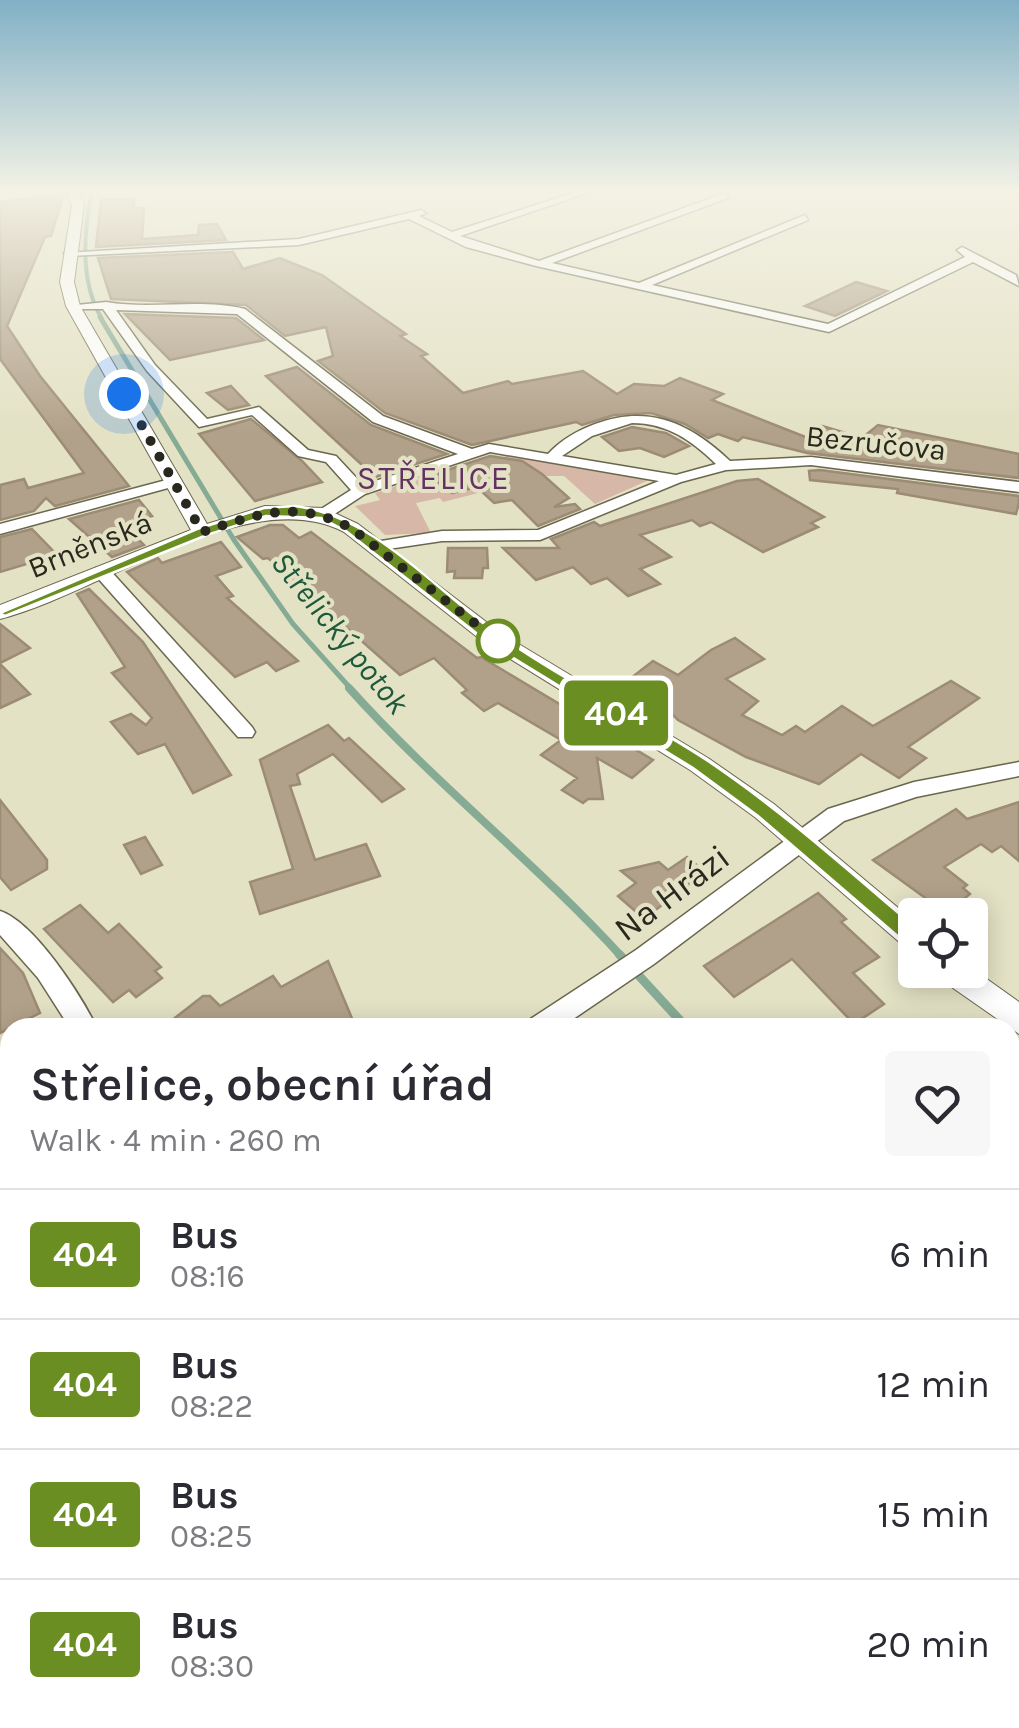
<!DOCTYPE html>
<meta charset="utf-8">
<style>
:root{--surface:#fff;--page:#f7f7f7;--text:#2b2b33;--muted:#7c7c81;--line:#e1e1e2}
body{margin:0;font-family:Karla,sans-serif;background:var(--page);color:var(--text);height:100vh;display:flex;flex-direction:column;font-size:38px;white-space:nowrap}
*{box-sizing:border-box;margin:0}
p{font-size:32px;color:var(--muted)}
.icon{flex:none;width:55px;height:55px;fill:none;stroke:currentColor;stroke-width:2;stroke-linecap:round;stroke-linejoin:round}
.map{position:relative;flex:1;overflow:hidden}
.sheet{position:absolute;left:0px;top:1018px;width:1020px;height:712px;display:flex;flex-direction:column;background:var(--surface);border-radius:30px 30px 0 0;box-shadow:0 5px 25px #0003}
.sheet>*{flex:none}
.badge{padding:0 20px;border-radius:8px;font-size:35px;line-height:65px}
.controls{position:absolute;left:898px;top:898px;display:grid;gap:20px}
.controls a{display:grid;place-items:center;width:90px;height:90px;border-radius:10px;background:var(--surface);box-shadow:0 5px 25px #0003;font-size:50px}
.you{position:absolute;width:50px;height:50px;margin:-25px;border:8px solid #fff;border-radius:50%;background:#1a73e8;box-shadow:0 0 0 15px #1a73e833}
.map>.badge{position:absolute;translate:-50% -50%;box-shadow:0 0 0 5px #fff}
.round{display:grid;place-items:center;flex:none;width:105px;height:105px;border-radius:10px;background:var(--page)}
.headline{display:flex;align-items:center;justify-content:space-between;height:170px;padding:0 30px}
h1{font-size:48px;font-weight:600;line-height:75px}
ul{padding:0;list-style:none}
li{display:flex;align-items:center;gap:30px;height:130px;padding:0 30px;border-top:2px solid var(--line)}
li div{flex:1}
li b{display:block;font-size:38px}
li em{font-style:normal}
li .badge{min-width:110px;font-weight:700;text-align:center}
.map>svg:first-child{display:block}
.green{fill:#d7b8a8}
.lines{fill:none;stroke-linecap:round;stroke-linejoin:round}
.stream-far4{stroke:#86ab94;stroke-width:4}
.stream-far3{stroke:#86ab94;stroke-width:5}
.stream-far2{stroke:#86ab94;stroke-width:8}
.stream-far1{stroke:#86ab94;stroke-width:9}
.stream{stroke:#86ab94;stroke-width:11}
.building{fill:#b2a18a;stroke:#9c8b75;stroke-width:2.5}
.minor-casing{stroke:#6a674e;stroke-width:3}
.tertiary-casing{stroke:#6a674e;stroke-width:2}
.minor{fill:#fff;fill-rule:evenodd}
.tertiary{fill:#fff;fill-rule:evenodd}
.line{fill:#6b8e23;stroke:#fff;stroke-width:2.5}
.walk{stroke:#29281e;stroke-width:10;stroke-dasharray:0 18}
.stop-dot{fill:#fff;stroke:#6b8e23;stroke-width:5}
.labels{text-anchor:middle;dominant-baseline:central;stroke-width:8;stroke-linejoin:round;paint-order:stroke}
.far-street-label{font-size:30px;fill:#29281e;stroke:#e4e2c5}
.far-quarter-label{font-size:32px;letter-spacing:2.5px;fill:#643162;stroke:#e4e2c5}
.far-water-label{font-size:32px;font-style:italic;fill:#1e5a3a;stroke:#e4e2c5}
.street-label{font-size:35px;fill:#29281e;stroke:#e4e2c5}
</style>
<div class="map">
<svg width="1019" height="1728" viewBox="0 0 1019 1728">
<rect width="100%" height="100%" fill="#e4e2c5"/>
<polygon class="green" points="495,452 649,480 595,504 564,476 546,476 443,502 440,498 416,503 431,533 385,535 355,506 380,500 375,493 427,476 452,493 539,472"/>
<g class="lines">
<path class="stream-far4" d="M92,190c-8,41 -13,91 10,129"/>
<polyline class="stream-far3" points="100,317 234,540 293,624 352,690"/>
<path class="stream-far2" d="M349,688c85,95 186,174 272,268"/>
<polyline class="stream-far1" points="619,954 687,1028"/>
<polyline class="stream" points="1010,1416 1019,1427"/>
</g>
<g class="building">
<polygon points="64,194 51,236 45,237 7,326 40,376 129,486 55,506 46,498 34,511 0,520 0,485 24,479 28,488 84,473 0,359 0,202"/>
<polygon points="135,199 133,208 144,208 142,239 198,235 199,225 217,224 226,240 96,247 101,200"/>
<polygon points="233,252 243,269 280,258 322,275 406,334 400,336 427,354 421,356 463,393 508,381 512,384 583,371 617,394 634,384 664,386 680,378 723,394 712,400 808,438 822,426 862,438 878,425 1019,454 1019,478 807,453 743,437 738,441 718,434 708,438 685,424 651,413 614,415 582,425 576,422 472,445 385,413 318,361 333,356 326,327 285,336 246,305 111,299 98,258"/>
<polygon points="856,282 887,291 835,316 805,306"/>
<polygon points="125,314 236,318 264,340 170,360"/>
<polygon points="297,367 371,425 447,454 375,477 266,376"/>
<polygon points="231,386 249,405 228,410 207,393"/>
<polygon points="251,419 302,461 322,482 255,501 199,434"/>
<polygon points="632,427 666,433 689,446 664,457 640,448 619,451 602,437"/>
<polygon points="490,456 522,461 542,474 569,498 554,507 575,504 580,509 538,526 512,500 494,503 477,487 452,493 429,476"/>
<polygon points="820,470 1019,496 1019,503 1016,514 897,493 898,489 810,480 809,471"/>
<polygon points="758,479 824,517 811,523 818,527 763,552 711,522 700,526 692,520 640,535 671,557 640,569 660,584 628,596 607,578 591,584 573,567 536,580 503,548 559,548 551,539 594,522 600,526 737,481"/>
<polygon points="139,500 152,516 123,524 144,545 112,557 69,519"/>
<polygon points="270,525 283,525 299,538 311,532 477,658 481,657 653,760 632,778 597,758 603,799 588,799 583,803 562,790 577,778 541,755 561,740 498,703 484,711 462,693 467,690 434,658 400,675 268,558 263,559 237,537"/>
<polygon points="32,529 57,555 0,572 0,537"/>
<polygon points="221,542 241,567 216,576 233,596 227,598 298,661 276,671 267,662 235,677 127,572 158,558 162,563"/>
<polygon points="448,548 487,548 488,568 483,568 482,578 454,578 455,571 447,572"/>
<polygon points="89,589 143,642 231,775 193,793 165,744 138,754 111,722 131,714 146,725 152,718 112,673 125,667 77,594"/>
<polygon points="0,624 30,648 0,663"/>
<polygon points="735,638 764,659 726,679 758,701 742,715 782,735 796,726 805,732 842,706 873,726 951,681 979,698 908,747 926,758 899,778 861,754 819,784 746,757 678,720 655,697 627,681 653,661 678,675 711,650"/>
<polygon points="0,664 30,694 0,708"/>
<polygon points="328,725 344,741 349,738 404,789 382,802 333,754 297,774 300,784 290,786 315,860 366,844 380,876 260,914 250,882 293,869 260,760"/>
<polygon points="0,800 47,860 47,869 11,890 0,877"/>
<polygon points="1019,802 1019,861 1001,846 992,852 981,844 944,867 967,885 963,888 970,894 946,913 873,860 956,809 967,819"/>
<polygon points="145,837 162,865 141,874 124,845"/>
<polygon points="687,857 705,872 644,919 618,896 636,883 621,871 659,862 668,870"/>
<polygon points="818,893 846,919 841,922 879,957 853,973 884,1004 854,1024 792,959 734,997 704,966"/>
<polygon points="80,905 108,933 119,924 161,967 155,971 162,978 136,997 129,990 113,1002 44,929"/>
<polygon points="0,948 23,973 40,1013 0,1033"/>
<polygon points="328,961 356,1028 162,1028 203,996 210,996 220,1006 273,976 281,987"/>
</g>
<g class="lines">
<g class="minor-casing">
<g id="minor">
<polygon points="582,190 596,190 460,236 539,261 725,193 728,198 552,263 639,283 805,215 808,220 652,285 828,324 965,257 957,250 962,247 1016,275 1019,286 973,262 829,332 536,266 466,247 409,219 299,245 69,256 64,253 299,239 421,210 426,213 419,216 452,232"/>
<path d="M106,302c46,8 94,-4 139,7l138,107 89,33 17,-5 59,10c14,-15 29,-23 47,-30 54,-20 95,-1 135,37l81,-4 208,25v10l-208,-27 -85,5 -45,12 -141,58 -98,1 -67,10 -8,-5 2,-3 73,-12 96,-1 121,-49 -169,-29 -125,42 -35,23h-12v-6l33,-21 -25,-28 -28,-6 -46,-41 -53,12 -52,-56 -44,-62h-30l-6,-3zM116,310l121,4 136,108 85,32 -95,31 -27,-29 -28,-6 -49,-43 -52,12 -52,-54zM632,423c35,0 59,17 84,41l-40,11 -114,-19 30,-20z"/>
<polygon points="174,478 179,479 179,485 0,534 0,524"/>
<polygon points="102,567 108,568 252,727 255,732 252,737 238,737 96,576 96,568"/>
<polygon points="1019,762 1019,776 916,797 844,821 654,964 560,1028 525,1028 529,1020 636,950 828,809 914,782"/>
<path d="M0,911c34,11 81,84 97,117h-27l-32,-50 -38,-43z"/>
<polygon points="264,1720 304,1720 306,1728 266,1728"/>
</g>
</g>
<g class="tertiary-casing">
<g id="tertiary">
<path d="M66,190h12l6,15 -10,77 6,24 127,218 58,-18 59,2 34,16 144,110 206,124 66,46 141,118v29l-10,-4 -149,-129 -66,-48 -204,-126 -142,-112c-95,-50 -247,63 -344,87v-14l191,-75 -125,-224 -6,-24 12,-77z"/>
<polygon points="970,967 1019,1002 1019,1034 940,979 936,970"/>
</g>
</g>
<use href="#minor" class="minor"/>
<use href="#tertiary" class="tertiary"/>
</g>
<linearGradient id="sky" x2="0" y2="1"><stop stop-color="#81b0c6"/><stop offset="0.44" stop-color="#f3f2e5"/><stop offset="1" stop-color="#f3f2e5" stop-opacity="0"/></linearGradient>
<rect width="1019" height="432" fill="url(#sky)"/>
<path class="line" d="M295,506c80,10 140,84 204,129 66,47 141,81 209,126 76,51 144,113 214,172l3,6 -3,6h-14l-150,-129 -65,-48 -204,-125 -143,-112 -25,-13 -55,-2 -59,19 -202,81 -5,-3 197,-84 67,-21z"/>
<g class="lines">
<path class="walk" d="M124,394l78,138c57,-18 93,-33 149,-4l147,113"/>
</g>
<circle class="stop-dot" cx="498" cy="641" r="20"/>
<g class="labels">
<g class="far-street-label">
<text transform="translate(876 443) rotate(6)">Bezručova</text>
<text transform="translate(90 545) rotate(-22)">Brněnská</text>
</g>
<g class="far-quarter-label">
<text x="434" y="478">STŘELICE</text>
</g>
<g class="far-water-label">
<text transform="translate(340 633) rotate(51)">Střelický potok</text>
</g>
<g class="street-label">
<text transform="translate(672 893) rotate(-37)">Na Hrázi</text>
</g>
</g>
</svg>
<div class="controls">
<a><svg class="icon" aria-label="locate" viewBox="0 0 24 24"><circle cx="12" cy="12" r="6"/><path d="M12 2v4M12 18v4M2 12h4M18 12h4"/></svg></a>
</div>
<div class="you" style="left:124px;top:394px"></div>
<b class="badge" style="left:616px;top:713px;background:#6b8e23;color:#fff">404</b>
<section class="sheet">
<div class="headline"><div><h1>Střelice, obecní úřad</h1><p>Walk · 4 min · 260 m</p></div><a class="round"><svg class="icon" aria-label="heart" viewBox="0 0 24 24"><path d="M12 20l-8-8c-3-5 5-10 8-4 3-6 11-1 8 4z"/></svg></a></div>
<ul>
<li><span class="badge" style="background:#6b8e23;color:#fff">404</span><div><b>Bus</b><p>08:16</p></div><em>6 min</em></li>
<li><span class="badge" style="background:#6b8e23;color:#fff">404</span><div><b>Bus</b><p>08:22</p></div><em>12 min</em></li>
<li><span class="badge" style="background:#6b8e23;color:#fff">404</span><div><b>Bus</b><p>08:25</p></div><em>15 min</em></li>
<li><span class="badge" style="background:#6b8e23;color:#fff">404</span><div><b>Bus</b><p>08:30</p></div><em>20 min</em></li>
</ul>
</section>
</div>
